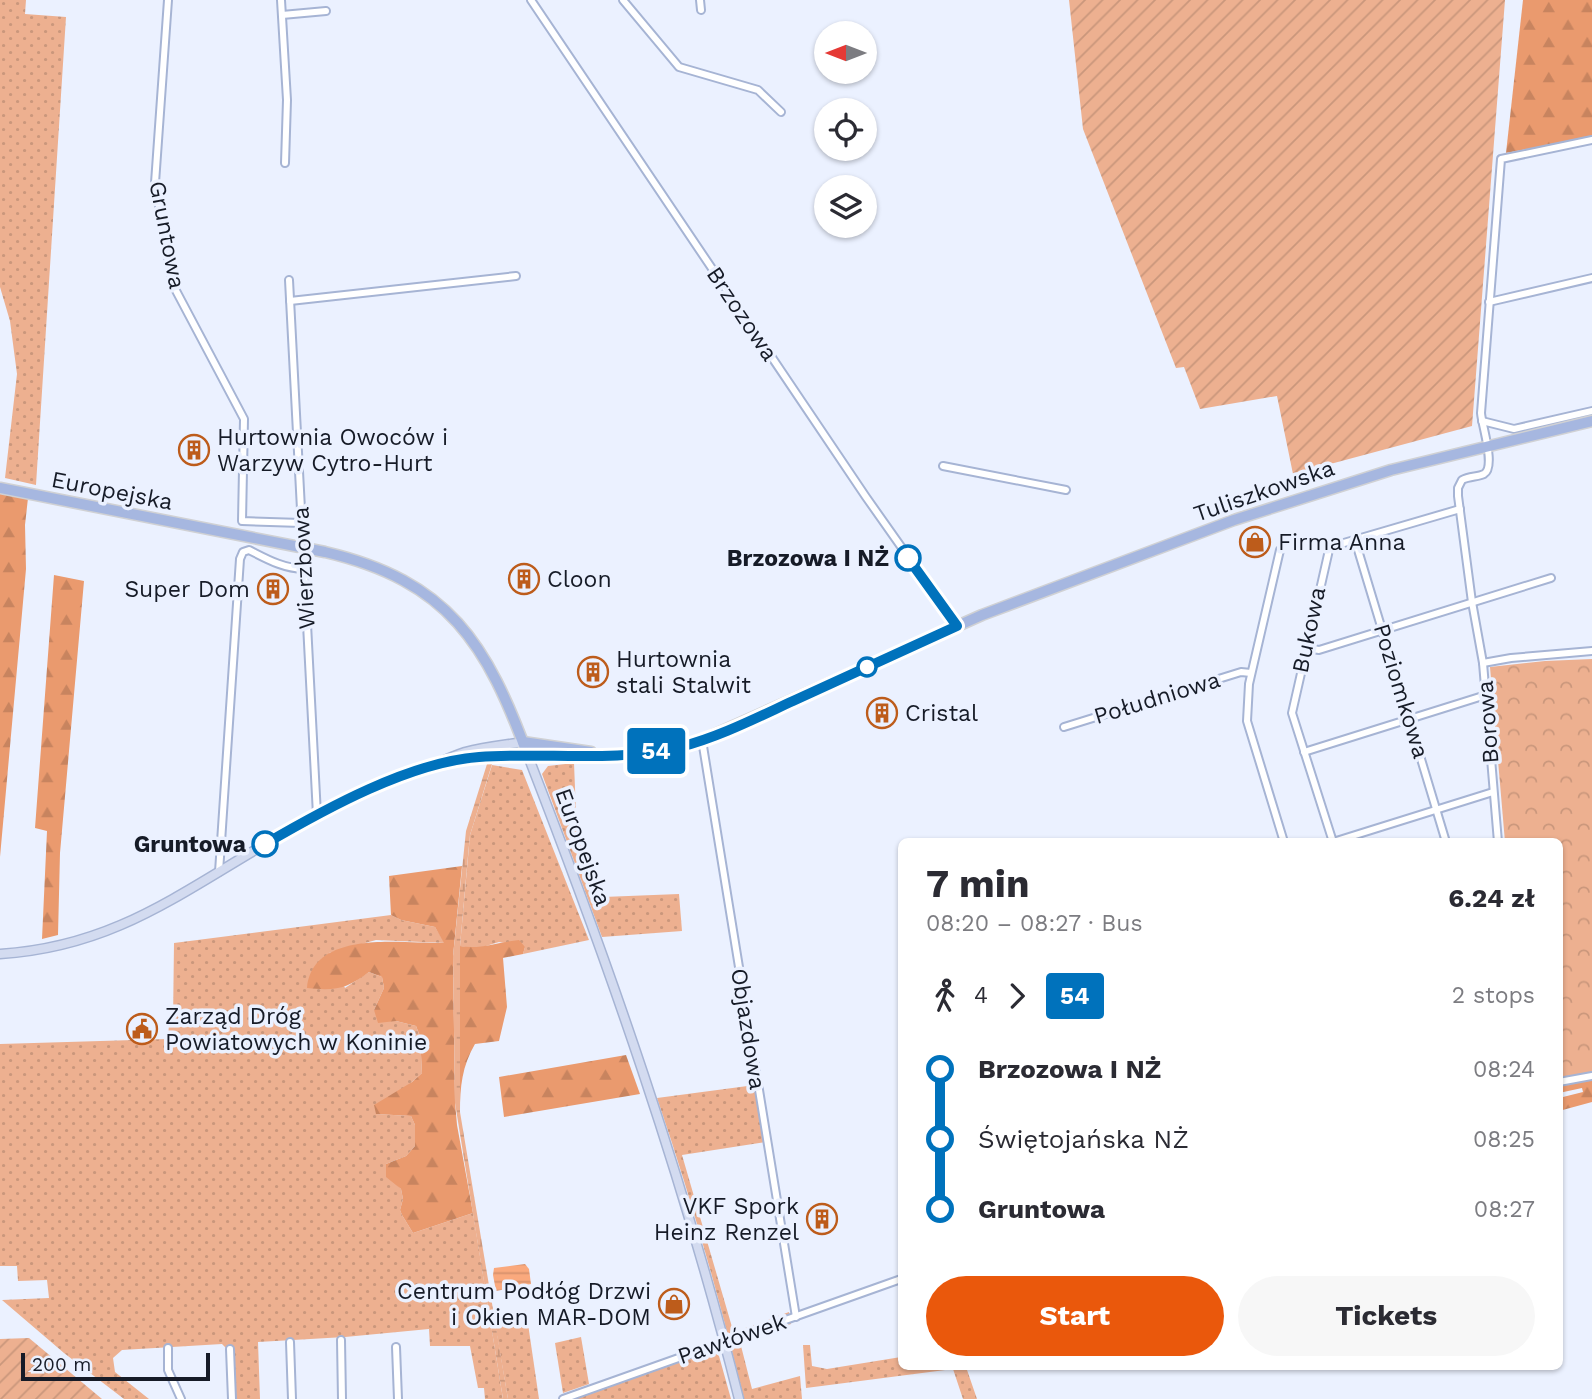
<!DOCTYPE html>
<meta charset="utf-8">
<style>
:root{--surface:#fff;--page:#f7f7f7;--text:#2b2b33;--muted:#7c7c81;--accent:#ea580c}
body{margin:0;font-family:"Work Sans",sans-serif;background:var(--page);color:var(--text);height:100vh;display:flex;flex-direction:column;font-size:26px;white-space:nowrap}
*{box-sizing:border-box;margin:0}
p{font-size:23px;color:var(--muted)}
.icon{flex:none;width:38px;height:38px;fill:none;stroke:currentColor;stroke-width:2;stroke-linecap:round;stroke-linejoin:round}
.map{position:relative;flex:1;overflow:hidden}
.details{position:absolute;left:898px;top:838px;width:665px;height:532px;display:flex;flex-direction:column;background:var(--surface);border-radius:10px;box-shadow:0 2px 5px #0004}
.details>*{flex:none}
.badge{padding:0 14px;border-radius:5px;font-size:24px;line-height:46px}
.needle{width:46px;rotate:270deg}
.fabs{position:absolute;left:814px;top:21px;display:grid;gap:14px}
.fabs a{display:grid;place-items:center;width:63px;height:63px;border-radius:50%;background:var(--surface);box-shadow:0 2px 5px #0004;font-size:35px}
.scale{position:absolute;left:21px;bottom:18px;width:189px;box-sizing:border-box;padding-left:7px;border:4px solid #161b27;border-top:0;font-size:19px;line-height:24px;white-space:nowrap;color:#161b27;-webkit-text-stroke:5px #ebf1ff;paint-order:stroke}
.map>.badge{position:absolute;translate:-50% -50%;box-shadow:0 0 0 4px #fff}
.legs{display:flex;align-items:center;gap:10px;height:77px;padding:0 28px;font-size:23px}
.legs p{margin-inline-start:auto}
.overview{display:flex;align-items:center;justify-content:space-between;height:119px;padding:0 28px}
h1{font-size:38px;font-weight:700;line-height:52px}
.button{display:flex;gap:14px;margin-top:auto;padding:14px 28px}
.button a{flex:1;height:80px;border-radius:42px;background:var(--accent);color:#fff;font-size:28px;font-weight:700;line-height:80px;text-align:center}
.button a+a{background:var(--page);color:var(--text)}
ul{padding:0 28px;list-style:none}
li{display:flex;align-items:center;gap:24px;height:70px;font-size:26px}
li i{display:grid;place-items:center;width:10px;height:100%;margin:0 9px;background:currentColor}
li i::after{content:'';width:18px;height:18px;margin:-9px;border:5px solid;border-radius:50%;background:var(--surface)}
li p{margin-inline-start:auto}
li:first-child i{background:linear-gradient(#0000 50%,currentColor 0)}
li:last-child i{background:linear-gradient(currentColor 50%,#0000 0)}
.map>svg:first-child{display:block}
.grass{fill:url(#grass-dots)}
.forest{fill:url(#forest-firs)}
.wetland{fill:url(#wetland-marsh)}
.park{fill:url(#park-crowns)}
.garden{fill:url(#garden-furrows)}
.water{fill:url(#water-rules)}
.lines{fill:none;stroke-linecap:round;stroke-linejoin:round}
.street-casing{stroke:#a6b4d4;stroke-width:10}
.secondary-casing{stroke:#a6b4d4;stroke-width:11}
.primary-casing{stroke:#d0d1d4;stroke-width:13}
.street{stroke:#fff;stroke-width:6}
.secondary{stroke:#d3dbf0;stroke-width:8}
.primary{stroke:#a6b7e0;stroke-width:10}
.line-1-casing{stroke:#fff;stroke-width:16}
.line-1{stroke:#0072bc;stroke-width:10}
.stop-1-dot{fill:#fff;stroke:#0072bc;stroke-width:3.5}
.labels{text-anchor:middle;dominant-baseline:central;stroke-width:7;stroke-linejoin:round;paint-order:stroke}
.street-label{font-size:23px;fill:#161b27;stroke:#ebf1ff}
.poi-label{font-size:23px;fill:#161b27;stroke:#ebf1ff;text-anchor:start}
.stop-label{font-size:23px;font-weight:bold;fill:#161b27;stroke:#ebf1ff;text-anchor:end}
</style>
<div class="map">
<svg width="1592" height="1399" viewBox="0 0 1592 1399">
<defs>
<pattern id="grass-dots" width="8" height="8" patternUnits="userSpaceOnUse" patternTransform="scale(1.75)"><rect width="8" height="8" fill="#edb090"/><path d="M2 2h.1M6 6h.1" fill="none" stroke="#ca977c" stroke-width="1.8" stroke-linecap="round"/></pattern>
<pattern id="forest-firs" width="22" height="20" patternUnits="userSpaceOnUse" patternTransform="scale(1.75)"><rect width="22" height="20" fill="#ea9a6e"/><path d="M5 1l3.5 6h-7zM16 11l3.5 6h-7z" fill="#c8845f"/></pattern>
<pattern id="wetland-marsh" width="20" height="14" patternUnits="userSpaceOnUse" patternTransform="scale(1.75)"><rect width="20" height="14" fill="#edb090"/><path d="M1 5h8M5 5V1M11 12h8M15 12V8" fill="none" stroke="#ca977c"/></pattern>
<pattern id="park-crowns" width="20" height="18" patternUnits="userSpaceOnUse" patternTransform="scale(1.75)"><rect width="20" height="18" fill="#edb090"/><path d="M2 6a3 3 0 1 1 6 0M12 15a3 3 0 1 1 6 0" fill="none" stroke="#ca977c"/></pattern>
<pattern id="garden-furrows" width="10" height="10" patternUnits="userSpaceOnUse" patternTransform="scale(1.75)"><rect width="10" height="10" fill="#edb090"/><path d="M-1 1l2-2M0 10L10 0M9 11l2-2" fill="none" stroke="#ca977c"/></pattern>
<pattern id="water-rules" width="6" height="5" patternUnits="userSpaceOnUse" patternTransform="scale(1.75)"><rect width="6" height="5" fill="#faa97d"/><path d="M0 2.5h6" fill="none" stroke="#d6916c"/></pattern>
</defs>
<rect width="100%" height="100%" fill="#ebf1ff"/>
<g class="grass">
<polygon points="0,0 26,0 25,14 66,17 36,485 5,478 17,374 10,321 0,287"/>
<polygon points="574,763 576,813 594,880 598,880 603,897 679,894 682,931 602,937 542,774 548,766"/>
<polygon points="492,765 522,770 589,940 523,954 525,947 499,942 476,949 460,946 470,835"/>
<polygon points="391,915 401,920 435,927 445,943 376,940 329,953 345,988 369,972 382,977 384,988 374,1010 396,1021 416,1026 420,1036 422,1073 376,1114 411,1116 415,1125 415,1146 406,1156 386,1164 394,1182 401,1189 403,1199 400,1210 402,1215 413,1233 473,1213 503,1399 485,1399 484,1388 478,1388 470,1346 430,1346 429,1329 345,1337 258,1342 260,1399 228,1399 227,1349 222,1344 122,1350 113,1358 115,1372 149,1399 124,1399 64,1353 2,1300 49,1298 47,1280 18,1281 17,1266 0,1266 0,1044 168,1039 169,1023 173,1022 174,943"/>
<path d="M755,1085l10,57 -83,13 50,172 5,4 52,-19 2,12 -51,18 12,47 48,-13 2,23h-58c-25,-102 -53,-202 -87,-301z"/>
<polygon points="526,1310 539,1399 508,1399 494,1318"/>
<polygon points="581,1337 589,1384 563,1393 555,1343"/>
<polygon points="803,1345 810,1345 812,1366 827,1369 901,1357 901,1367 966,1367 977,1399 963,1399 953,1369 806,1388"/>
<polygon points="713,1349 719,1356 731,1399 569,1399"/>
</g>
<g class="forest">
<polygon points="1523,0 1592,0 1592,137 1506,153"/>
<polygon points="0,492 28,498 25,525 26,569 0,857"/>
<polygon points="54,575 84,581 60,853 58,935 42,939 47,831 35,828"/>
<path d="M462,866l-9,90 2,146 2,23 16,88 -60,20 -11,-18 -2,-5 3,-11 -2,-10 -15,-12v-13l20,-8 9,-10v-21l-4,-9 -35,-2 -2,-9 38,-23 10,-9 -2,-37 -4,-10 -20,-5 -18,2 -4,-13 10,-22 -2,-11 -13,-5c-22,17 -34,19 -62,16 6,-60 97,-44 137,-45l-9,-16 -34,-7 -10,-5 -2,-39z"/>
<path d="M519,940l6,7 -2,7 -20,4 4,49 -8,34 -24,3c-13,22 -15,43 -15,68v-166c20,4 38,-4 59,-6z"/>
<polygon points="626,1055 640,1094 504,1117 499,1077"/>
<polygon points="1592,1079 1592,1102 1559,1111 1559,1098 1583,1092 1582,1088 1559,1093 1559,1085"/>
</g>
<polygon class="wetland" points="487,764 492,764 470,835 468,856 460,946 460,1112 508,1399 503,1399 455,1103 453,956 466,831"/>
<polygon class="park" points="1592,659 1592,1072 1559,1078 1559,842 1505,842 1490,667 1545,661"/>
<g class="garden">
<polygon points="1069,0 1505,0 1472,426 1293,474 1277,396 1200,409 1184,367 1176,368 1083,129"/>
<polygon points="29,1338 102,1399 0,1399 0,1339"/>
</g>
<polygon class="water" points="525,1264 529,1269 531,1284 496,1291 493,1275 494,1268"/>
<g class="lines">
<g class="street-casing">
<g id="street">
<polyline points="168,0 155,183 173,285 244,419 242,521 301,523"/>
<polyline points="281,0 287,100 285,163"/>
<polyline points="531,0 866,497 957,626"/>
<polyline points="623,0 679,67 758,90 781,112"/>
<polyline points="700,0 701,10"/>
<polyline points="282,15 326,11"/>
<polyline points="289,280 317,815"/>
<polyline points="290,301 516,276"/>
<polyline points="1489,302 1592,278"/>
<polyline points="1482,421 1514,429 1592,411"/>
<polyline points="943,466 1066,490"/>
<polyline points="1460,509 1337,545 1329,550 1292,713 1333,842 1493,792"/>
<polyline points="1355,540 1446,842"/>
<polyline points="1280,550 1249,684 1247,721 1284,842"/>
<polyline points="1306,648 1319,650 1551,578"/>
<polyline points="1483,663 1511,658 1592,651"/>
<polyline points="1064,727 1241,672 1251,673"/>
<polyline points="702,740 796,1317"/>
<polyline points="1304,752 1486,695"/>
<path d="M1498,842l-15,-179 -11,-61 -14,-106v-8l4,-8c7,-4 16,-3 22,-6 12,-7 -2,-48 -3,-61l20,-254 91,-19"/>
<path d="M219,872l21,-313 3,-7 6,-2c18,9 33,18 55,19"/>
<polyline points="1559,1082 1592,1076"/>
<polyline points="341,1340 342,1399"/>
<polyline points="290,1342 292,1399"/>
<polyline points="396,1347 398,1399"/>
<polyline points="168,1348 168,1370 181,1399"/>
<polyline points="230,1349 232,1399"/>
<polyline points="563,1399 901,1279"/>
</g>
</g>
<g class="secondary-casing">
<g id="secondary">
<path d="M433,765l42,-8 53,-1c82,211 156,424 211,643"/>
<path d="M0,954c111,-7 176,-58 267,-111 52,-31 107,-56 164,-77 11,-5 22,-10 34,-14 19,-5 39,-7 58,-10"/>
</g>
</g>
<g class="primary-casing">
<g id="primary">
<path d="M0,488l325,64c124,29 162,92 203,204 58,0 118,2 174,-16l280,-125 252,-95 157,-50 201,-49"/>
<polyline points="523,742 591,752"/>
</g>
</g>
<use href="#street" class="street"/>
<use href="#secondary" class="secondary"/>
<use href="#primary" class="primary"/>
</g>
<g class="lines">
<g class="line-1-casing">
<path id="line-1" d="M265,844c60,-35 145,-82 214,-87 67,-5 135,6 201,-10 39,-10 76,-29 113,-46 54,-25 109,-50 164,-75l-49,-68"/>
</g>
<use href="#line-1" class="line-1"/>
</g>
<defs>
<g id="building-ring" transform="scale(1.575)"><circle r="9.5" fill="#ebf1ff" stroke="#bd5c1b" stroke-width="1.5"/><path d="M-4-6H4V6H1V3H-1V6H-4ZM-2.5-4.3h1.7v1.8h-1.7ZM.8-4.3h1.7v1.8H.8ZM-2.5-1h1.7V.8h-1.7ZM.8-1h1.7V.8H.8Z" fill="#bd5c1b"/></g>
<g id="shop-ring" transform="scale(1.575)"><circle r="9.5" fill="#ebf1ff" stroke="#bd5c1b" stroke-width="1.5"/><path d="M-5-2.5h2.3a2.7 3.5 0 0 1 5.4 0H5L5.5 6h-11ZM-1.5-2.5h3a1.5 2.3 0 0 0-3 0Z" fill="#bd5c1b"/></g>
<g id="civic-ring" transform="scale(1.575)"><circle r="9.5" fill="#ebf1ff" stroke="#bd5c1b" stroke-width="1.5"/><path d="M-.6-6.5H3V-4.5H.6V-3L4-1V1h2V6H-6V1h2V-1L-.6-3ZM-1.2 2.5V6h2.4V2.5Z" fill="#bd5c1b"/></g>
</defs>
<g fill-rule="evenodd">
<use href="#building-ring" x="194" y="450"/>
<use href="#shop-ring" x="1255" y="542"/>
<use href="#building-ring" x="524" y="579"/>
<use href="#building-ring" x="273" y="589"/>
<use href="#building-ring" x="593" y="672"/>
<use href="#building-ring" x="882" y="713"/>
<use href="#civic-ring" x="142" y="1029"/>
<use href="#building-ring" x="822" y="1219"/>
<use href="#shop-ring" x="674" y="1304"/>
</g>
<g class="stop-1-dot">
<circle cx="908" cy="558" r="12"/>
<circle cx="867" cy="667" r="9"/>
<circle cx="265" cy="844" r="12"/>
</g>
<g class="labels">
<g class="street-label">
<text transform="translate(167 235) rotate(79)">Gruntowa</text>
<text transform="translate(742 314) rotate(56)">Brzozowa</text>
<text transform="translate(112 491) rotate(11)">Europejska</text>
<text transform="translate(1264 491) rotate(-19)">Tuliszkowska</text>
<text transform="translate(304 568) rotate(-93)">Wierzbowa</text>
<text transform="translate(1309 630) rotate(-78)">Bukowa</text>
<text transform="translate(1401 691) rotate(73)">Poziomkowa</text>
<text transform="translate(1157 698) rotate(-17)">Południowa</text>
<text transform="translate(1488 722) rotate(-94)">Borowa</text>
<text transform="translate(583 847) rotate(70)">Europejska</text>
<text transform="translate(748 1029) rotate(81)">Objazdowa</text>
<text transform="translate(732 1339) rotate(-19)">Pawłówek</text>
</g>
<g class="poi-label">
<text x="217" y="437">Hurtownia Owoców i<tspan x="217" dy="26">Warzyw Cytro-Hurt</tspan></text>
<text x="1278" y="542">Firma Anna</text>
<text x="547" y="579">Cloon</text>
<text x="250" y="589" text-anchor="end">Super Dom</text>
<text x="616" y="659">Hurtownia<tspan x="616" dy="26">stali Stalwit</tspan></text>
<text x="905" y="713">Cristal</text>
<text x="165" y="1016">Zarząd Dróg<tspan x="165" dy="26">Powiatowych w Koninie</tspan></text>
<text x="799" y="1206" text-anchor="end">VKF Spork<tspan x="799" dy="26">Heinz Renzel</tspan></text>
<text x="651" y="1291" text-anchor="end">Centrum Podłóg Drzwi<tspan x="651" dy="26">i Okien MAR-DOM</tspan></text>
</g>
<g class="stop-label">
<text x="889" y="558">Brzozowa I NŻ</text>
<text x="246" y="844">Gruntowa</text>
</g>
</g>
</svg>
<div class="fabs">
<a><svg class="needle" viewBox="-14 -14 28 28"><path d="M0-13l5 13h-10z" fill="#e53935"/><path d="M0 13l5-13h-10z" fill="#7c7c81"/></svg></a>
<a><svg class="icon" aria-label="locate" viewBox="0 0 24 24"><circle cx="12" cy="12" r="6"/><path d="M12 2v4M12 18v4M2 12h4M18 12h4"/></svg></a>
<a><svg class="icon" aria-label="layers" viewBox="0 0 24 24"><path d="M12 4l9 5-9 5-9-5zM3 14l9 5 9-5"/></svg></a>
</div>
<div class="scale">200 m</div>
<b class="badge" style="left:656px;top:751px;background:#0072bc;color:#fff">54</b>
<section class="details">
<div class="overview"><div><h1>7 min</h1><p>08:20 – 08:27 · Bus</p></div><b>6.24 zł</b></div>
<div class="legs"><svg class="icon" aria-label="walk" viewBox="0 0 24 24"><circle cx="13" cy="4" r="2"/><path d="M13 8l-2 6 4 7M11 14l-3 7M7 12l3-4h3l4 4"/></svg>4<svg class="icon" aria-label="forward" viewBox="0 0 24 24"><path d="M9 5l7 7-7 7"/></svg><b class="badge" style="background:#0072bc;color:#fff">54</b><p>2 stops</p></div>
<ul>
<li><i style="color:#0072bc"></i><b>Brzozowa I NŻ</b><p>08:24</p></li>
<li><i style="color:#0072bc"></i><span>Świętojańska NŻ</span><p>08:25</p></li>
<li><i style="color:#0072bc"></i><b>Gruntowa</b><p>08:27</p></li>
</ul>
<div class="button"><a>Start</a><a>Tickets</a></div>
</section>
</div>
